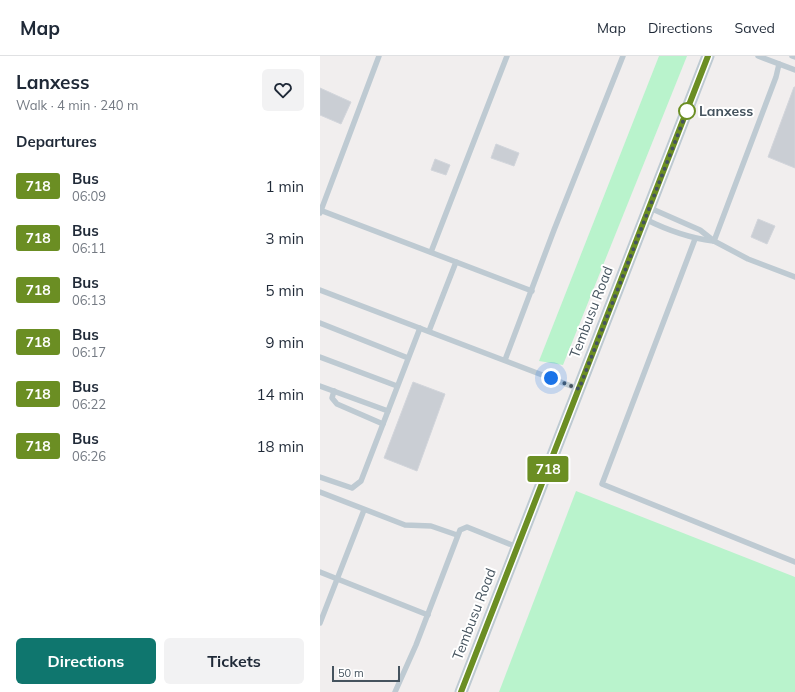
<!DOCTYPE html>
<meta charset="utf-8">
<style>
:root{--surface:#fff;--page:#f2f2f3;--text:#1f2937;--muted:#747a83;--line:#e0e1e3;--accent:#0f766e}
body{margin:0;font-family:Mulish,sans-serif;background:var(--page);color:var(--text);height:100vh;display:flex;flex-direction:column;font-size:15px;white-space:nowrap}
*{box-sizing:border-box;margin:0}
p{font-size:13px;color:var(--muted)}
.icon{flex:none;width:22px;height:22px;fill:none;stroke:currentColor;stroke-width:2;stroke-linecap:round;stroke-linejoin:round}
.map{position:relative;flex:1;overflow:hidden}
.details{display:flex;flex-direction:column;background:var(--surface);width:320px}
.details>*{flex:none}
.badge{padding:0 8px;border-radius:3px;font-size:14px;line-height:26px}
.scale{position:absolute;left:12px;bottom:10px;width:68px;box-sizing:border-box;padding-left:4px;border:2px solid #45535e;border-top:0;font-size:11px;line-height:14px;white-space:nowrap;color:#45535e;-webkit-text-stroke:3px #fff;paint-order:stroke}
.you{position:absolute;width:20px;height:20px;margin:-10px;border:3px solid #fff;border-radius:50%;background:#1a73e8;box-shadow:0 0 0 6px #1a73e833}
.map>.badge{position:absolute;translate:-50% -50%;box-shadow:0 0 0 2px #fff}
h2{padding:0 16px;font-size:15px;line-height:36px}
.round{display:grid;place-items:center;flex:none;width:42px;height:42px;border-radius:6px;background:var(--page)}
.summary{display:flex;align-items:center;justify-content:space-between;height:68px;padding:0 16px}
h1{font-size:19px;font-weight:700;line-height:30px}
.primary-button{display:flex;gap:8px;margin-top:auto;padding:8px 16px}
.primary-button a{flex:1;height:46px;border-radius:6px;background:var(--accent);color:#fff;font-size:16px;font-weight:700;line-height:46px;text-align:center}
.primary-button a+a{background:var(--page);color:var(--text)}
ul{padding:0;list-style:none}
li{display:flex;align-items:center;gap:12px;height:52px;padding:0 16px}
li div{flex:1}
li b{display:block;font-size:15px}
li em{font-style:normal}
li .badge{min-width:44px;font-weight:700;text-align:center}
header{display:flex;align-items:center;gap:24px;box-sizing:border-box;height:56px;padding:0 20px;background:var(--surface);border-bottom:1px solid var(--line)}
header strong{font-size:19px}
nav{display:flex;gap:22px;margin-inline-start:auto;font-size:14px}
main{display:flex;flex:1;min-height:0}
.map>svg:first-child{display:block}
.green{fill:#b9f3cc}
.building{fill:#caced4;stroke:#d2d5db}
.lines{fill:none;stroke-linecap:round;stroke-linejoin:round}
.service{stroke:#becad2;stroke-width:5.5}
.tertiary{stroke:#becad2;stroke-width:13}
.line-casing{stroke:#fff;stroke-width:9}
.line{stroke:#6b8e23;stroke-width:6}
.walk{stroke:#45535e;stroke-width:4;stroke-dasharray:0 7.2}
.stop-dot{fill:#fff;stroke:#6b8e23;stroke-width:2}
.labels{text-anchor:middle;dominant-baseline:central;stroke-width:4;stroke-linejoin:round;paint-order:stroke}
.stop-label{font-size:14px;font-weight:bold;fill:#45535e;stroke:#fff;text-anchor:start}
.street-label{font-size:14px;fill:#45535e;stroke:#fff}
</style>
<header>
<strong>Map</strong>
<nav><a>Map</a><a>Directions</a><a>Saved</a></nav>
</header>
<main>
<section class="details">
<div class="summary"><div><h1>Lanxess</h1><p>Walk · 4 min · 240 m</p></div><a class="round"><svg class="icon" aria-label="heart" viewBox="0 0 24 24"><path d="M12 20l-8-8c-3-5 5-10 8-4 3-6 11-1 8 4z"/></svg></a></div>
<h2>Departures</h2>
<ul>
<li><span class="badge" style="background:#6b8e23;color:#fff">718</span><div><b>Bus</b><p>06:09</p></div><em>1 min</em></li>
<li><span class="badge" style="background:#6b8e23;color:#fff">718</span><div><b>Bus</b><p>06:11</p></div><em>3 min</em></li>
<li><span class="badge" style="background:#6b8e23;color:#fff">718</span><div><b>Bus</b><p>06:13</p></div><em>5 min</em></li>
<li><span class="badge" style="background:#6b8e23;color:#fff">718</span><div><b>Bus</b><p>06:17</p></div><em>9 min</em></li>
<li><span class="badge" style="background:#6b8e23;color:#fff">718</span><div><b>Bus</b><p>06:22</p></div><em>14 min</em></li>
<li><span class="badge" style="background:#6b8e23;color:#fff">718</span><div><b>Bus</b><p>06:26</p></div><em>18 min</em></li>
</ul>
<div class="primary-button"><a>Directions</a><a>Tickets</a></div>
</section>
<div class="map">
<svg width="475" height="636" viewBox="0 0 475 636">
<rect width="100%" height="100%" fill="#f1eeee"/>
<g class="green">
<polygon points="339,0 367,0 243,309 219,305"/>
<polygon points="256,435 475,521 475,636 179,636"/>
</g>
<g class="building">
<polygon points="474,31 475,31 475,112 448,101"/>
<polygon points="0,32 31,46 21,68 0,59"/>
<polygon points="176,88 199,97 194,110 171,102"/>
<polygon points="115,103 130,109 126,119 111,114"/>
<polygon points="438,163 455,170 447,188 431,181"/>
<polygon points="93,326 125,338 97,415 64,402"/>
</g>
<g class="lines">
<g class="service">
<polyline points="438,0 475,14"/>
<polyline points="472,0 475,1"/>
<polyline points="330,152 380,174 394,185 428,203 475,221"/>
<polyline points="0,154 212,235"/>
<polyline points="0,157 59,0"/>
<path d="M325,163c22,11 44,19 68,22"/>
<polyline points="375,183 282,428 475,506"/>
<polyline points="394,185 456,21 459,8"/>
<polyline points="111,196 187,0"/>
<polyline points="0,234 259,333"/>
<polyline points="0,267 88,302"/>
<polyline points="109,275 136,206"/>
<polyline points="0,301 77,330"/>
<polyline points="185,304 234,174 303,0"/>
<polyline points="0,330 68,355"/>
<polyline points="14,335 12,342 17,348 63,368"/>
<polyline points="0,421 32,432 41,425 100,272"/>
<polyline points="0,436 85,469 111,470 137,479"/>
<polyline points="0,516 108,559"/>
<polyline points="0,567 44,454"/>
<polyline points="75,636 96,589 140,474 147,471 197,491"/>
</g>
<polyline class="tertiary" points="141,636 388,0"/>
</g>
<g class="lines">
<g class="line-casing">
<polyline id="line" points="141,636 388,0"/>
</g>
<use href="#line" class="line"/>
<polyline class="walk" points="231,322 259,333 367,55"/>
</g>
<circle class="stop-dot" cx="367" cy="55" r="8"/>
<g class="labels">
<g class="stop-label">
<text x="379" y="55">Lanxess</text>
</g>
<g class="street-label">
<text transform="translate(271 256) rotate(-69)">Tembusu Road</text>
<text transform="translate(154 558) rotate(-69)">Tembusu Road</text>
</g>
</g>
</svg>
<div class="scale">50 m</div>
<div class="you" style="left:231px;top:322px"></div>
<b class="badge" style="left:228px;top:413px;background:#6b8e23;color:#fff">718</b>
</div>
</main>
